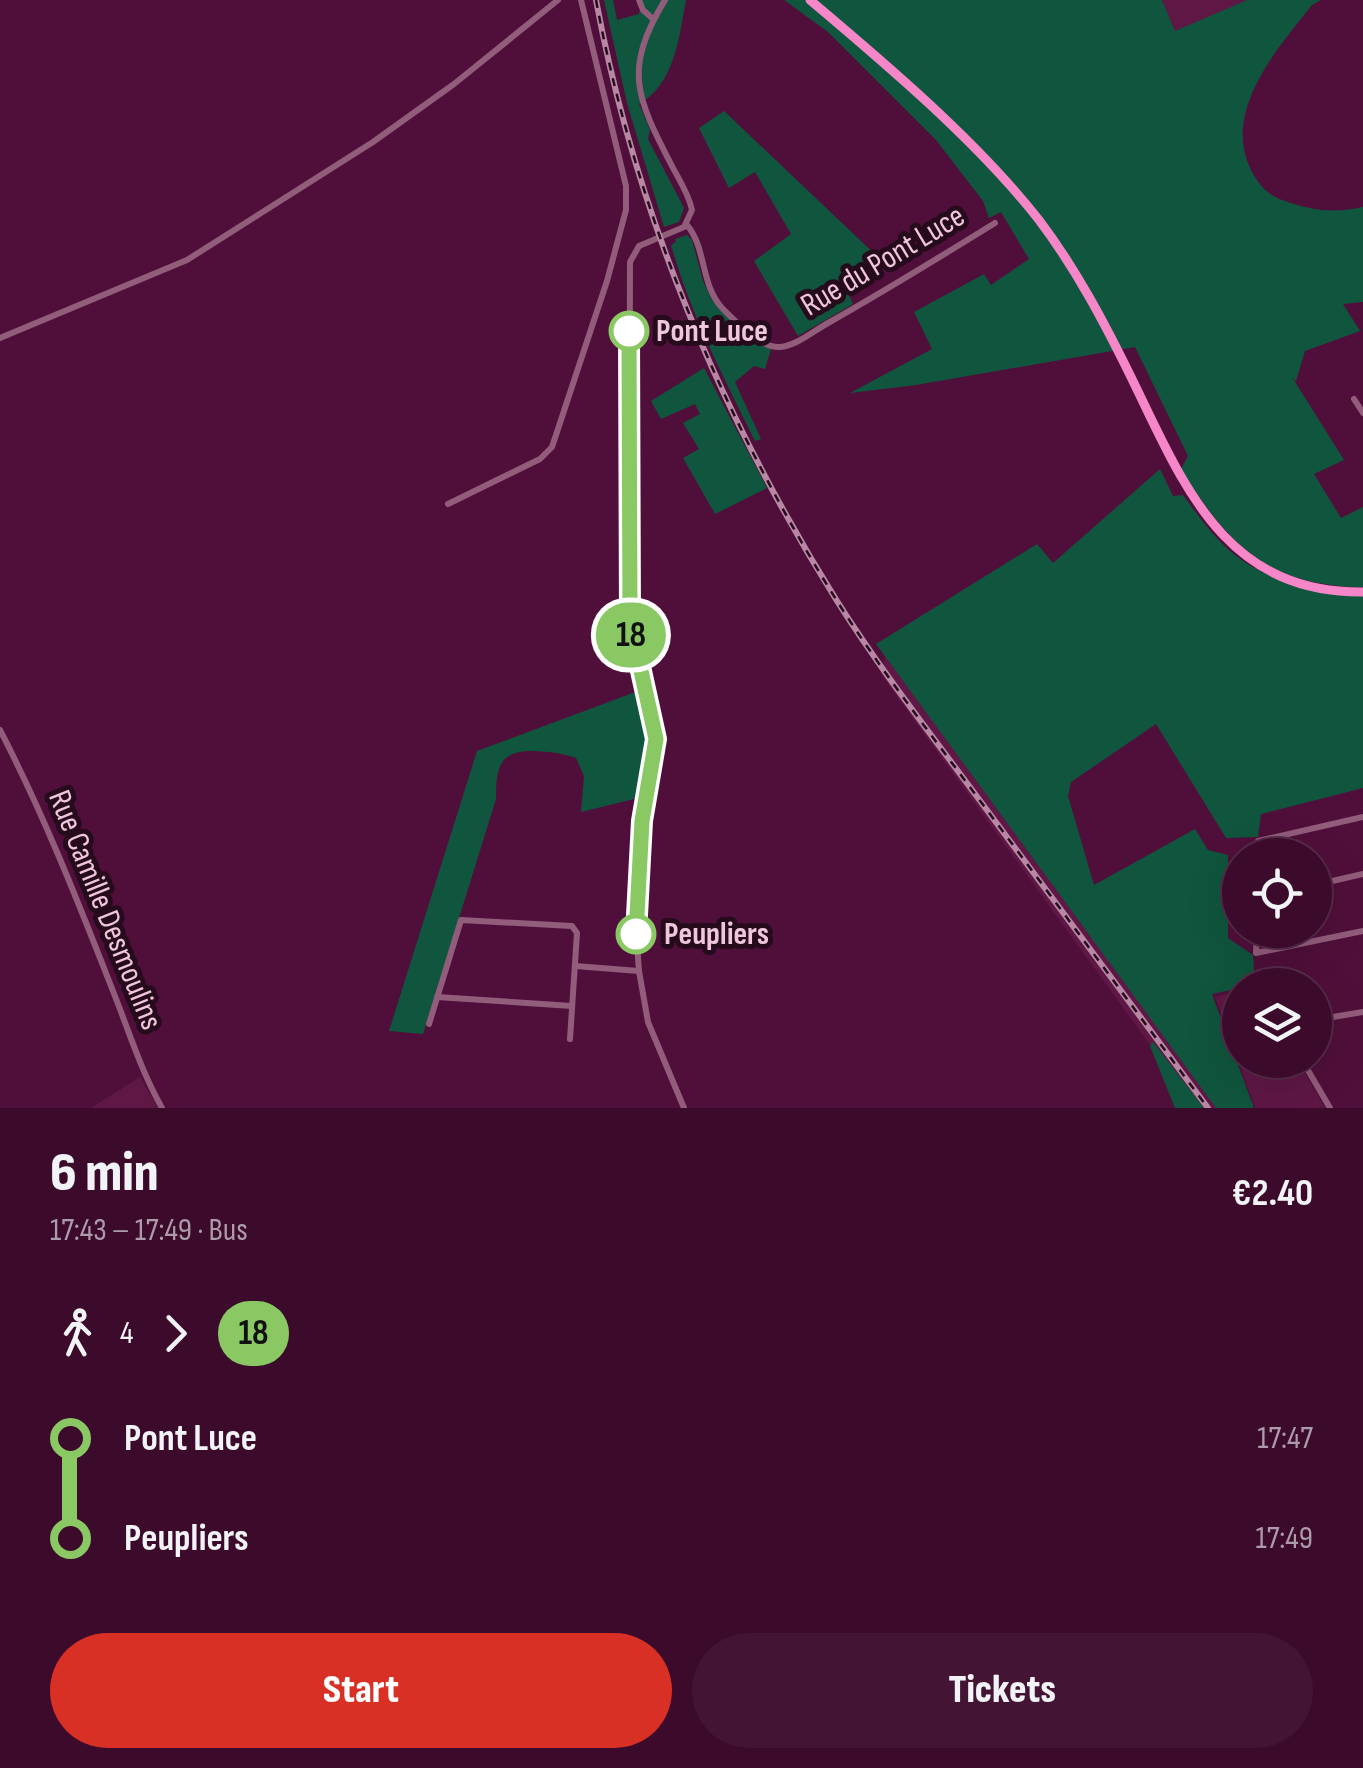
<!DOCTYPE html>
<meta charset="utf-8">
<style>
:root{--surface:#3c0b2c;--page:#431434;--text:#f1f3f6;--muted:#ac9ba9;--line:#552b48;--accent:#d93025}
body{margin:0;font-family:"Sofia Sans Condensed",sans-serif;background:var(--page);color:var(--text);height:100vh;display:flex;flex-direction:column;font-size:38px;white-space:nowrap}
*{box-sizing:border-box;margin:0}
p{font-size:32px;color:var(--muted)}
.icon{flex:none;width:55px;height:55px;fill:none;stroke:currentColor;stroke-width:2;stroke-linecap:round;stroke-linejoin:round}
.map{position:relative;height:1108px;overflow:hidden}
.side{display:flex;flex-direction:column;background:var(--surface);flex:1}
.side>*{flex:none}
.badge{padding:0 20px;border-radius:32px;font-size:35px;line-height:65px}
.tools{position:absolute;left:1222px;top:838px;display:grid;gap:20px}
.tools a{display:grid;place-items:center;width:110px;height:110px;border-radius:50%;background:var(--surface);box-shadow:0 10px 40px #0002,0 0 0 2px var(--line);font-size:50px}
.map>.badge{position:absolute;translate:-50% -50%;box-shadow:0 0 0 5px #fff}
.legs{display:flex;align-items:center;gap:15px;height:110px;padding:0 50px;font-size:32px}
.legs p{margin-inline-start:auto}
.head{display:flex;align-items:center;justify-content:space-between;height:170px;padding:0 50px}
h1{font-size:55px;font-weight:800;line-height:75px}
.action{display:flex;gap:20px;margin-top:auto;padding:20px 50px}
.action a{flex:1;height:115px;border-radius:60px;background:var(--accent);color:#fff;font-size:40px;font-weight:800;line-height:115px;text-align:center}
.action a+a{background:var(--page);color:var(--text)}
ul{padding:0 50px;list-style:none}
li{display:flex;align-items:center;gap:35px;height:100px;font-size:38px}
li i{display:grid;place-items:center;width:15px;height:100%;margin:0 12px;background:currentColor}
li i::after{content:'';width:25px;height:25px;margin:-12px;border:8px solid;border-radius:50%;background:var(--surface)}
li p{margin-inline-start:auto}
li:first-child i{background:linear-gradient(#0000 50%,currentColor 0)}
li:last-child i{background:linear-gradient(currentColor 50%,#0000 0)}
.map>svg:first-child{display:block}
.built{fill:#5f1746}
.green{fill:#10553d}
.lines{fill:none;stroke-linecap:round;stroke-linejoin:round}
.minor{stroke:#925c7b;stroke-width:6}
.major{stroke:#f587c9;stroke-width:9}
.rail-casing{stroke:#b887a4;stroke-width:6}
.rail{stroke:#260b1c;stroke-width:2.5;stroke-dasharray:8;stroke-linecap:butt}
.line-1-casing{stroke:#fff;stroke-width:22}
.line-1{stroke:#8ac864;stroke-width:15}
.stop-1-dot{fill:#fff;stroke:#8ac864;stroke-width:5}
.labels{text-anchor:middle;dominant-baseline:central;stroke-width:10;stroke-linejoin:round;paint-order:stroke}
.street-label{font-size:32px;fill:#efc6dc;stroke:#260b1c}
.stop-label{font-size:32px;font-weight:bold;fill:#efc6dc;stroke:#260b1c;text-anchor:start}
</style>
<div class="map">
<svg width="1363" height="1108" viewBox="0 0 1363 1108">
<rect width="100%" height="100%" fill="#500f3a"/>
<g class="built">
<polygon points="1162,0 1250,0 1174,32"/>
<polygon points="886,655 1226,1108 1196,1108 880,673"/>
<polygon points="1240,991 1240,1060 1297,1060 1325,1108 1255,1108 1215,997"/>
<polygon points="140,1077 158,1108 91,1108"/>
</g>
<g class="green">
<path d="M604,0h9l4,20 22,-6 3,-14h44c-7,37 -11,84 -47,104l11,26 -2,9 36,69 -5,14 -15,5 -37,-124z"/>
<path d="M784,0h378l13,31 72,-31h74l-9,5c-34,43 -89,104 -62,163 9,18 18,28 38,34 25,9 49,11 75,5v95l-20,2 17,27 -55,20 -9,30 -4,-4 52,83 -30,14 27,44 22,-11v80c-95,-1 -135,-42 -182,-118l7,-13 -53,-109 -219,38 -66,8 82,-44 -18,-37 70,-38 7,11 38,-26 -28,-47 -12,6 -6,-17 -47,-61 -108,-108z"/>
<polygon points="724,111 882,261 843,282 853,304 798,336 754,261 791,234 755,172 729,188 699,128"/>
<path d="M687,235l5,5 11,41 9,19 59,49 -6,20 -11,-3 -19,16 26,57 -6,2c-31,-63 -65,-128 -84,-196l5,-3 -1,-3z"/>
<polygon points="704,368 767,488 715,514 683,458 699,449 683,423 700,414 695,404 661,419 651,401"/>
<path d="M1160,469l13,27 10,-1c14,19 28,39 46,55 35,30 89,47 134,46v192l-102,26 -3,23 -32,1 -70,-114 -85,58 -3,14 26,89 101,-56 13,21 20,5v83l25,17 2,30h-15v3l-28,6 42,114h-38l-340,-464 161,-100 16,19z"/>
<path d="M638,691c13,50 11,58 0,107l-57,14 3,-36 -8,-18c-14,-5 -26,-6 -41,-7 -36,-1 -39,16 -39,48l-73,235 -34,-3 88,-280z"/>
<polygon points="1153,1041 1153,1042 1204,1108 1175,1108 1150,1046"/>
</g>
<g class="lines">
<g class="minor">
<polyline points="639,0 643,10 653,19"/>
<path d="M665,0c-43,71 -28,98 8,168 7,13 16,27 19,42l-8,17 -45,19 -9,16 -1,345 3,32 24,95 -16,102 -5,81 4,54 9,51 36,86"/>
<path d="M687,225c20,24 13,60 36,84 13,13 37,39 57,38 16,-1 35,-17 48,-24 57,-32 112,-66 167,-100"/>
<polyline points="0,338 187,260 373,142 454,84 558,0"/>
<polyline points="1354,399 1363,413"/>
<polyline points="448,504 540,459 552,447 607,281 626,210 626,186 581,0"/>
<path d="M0,730c43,83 77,169 111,256 17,42 29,83 51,122"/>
<polyline points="1258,855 1258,841 1363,817"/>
<polyline points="1315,885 1363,874"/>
<polyline points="1257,930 1256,953 1363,931"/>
<polyline points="575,966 639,971"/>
<polyline points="1258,984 1258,985"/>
<polyline points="437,997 572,1006"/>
<polyline points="1315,1020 1363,1012"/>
<polyline points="429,1024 461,920 572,926 577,933 570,1039"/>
<polyline points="1302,1060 1330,1108"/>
</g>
<path class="major" d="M810,0c76,64 168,142 229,220 37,49 65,102 92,157 52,106 92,216 232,215"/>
<g class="rail-casing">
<path id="rail" d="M596,0c40,214 126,417 241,601 43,68 93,132 141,197 77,103 153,207 230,310"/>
</g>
<use href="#rail" class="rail"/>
</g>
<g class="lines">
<g class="line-1-casing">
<polyline id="line-1" points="629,331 630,621 656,739 642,821 636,934"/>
</g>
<use href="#line-1" class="line-1"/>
</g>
<g class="stop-1-dot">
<circle cx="629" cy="331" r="18"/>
<circle cx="636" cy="934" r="18"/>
</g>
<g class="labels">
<g class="street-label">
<text transform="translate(883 261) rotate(-31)">Rue du Pont Luce</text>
<text transform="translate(105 910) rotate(68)">Rue Camille Desmoulins</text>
</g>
<g class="stop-label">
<text x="656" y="331">Pont Luce</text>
<text x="664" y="934">Peupliers</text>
</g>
</g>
</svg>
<div class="tools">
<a><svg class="icon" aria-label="locate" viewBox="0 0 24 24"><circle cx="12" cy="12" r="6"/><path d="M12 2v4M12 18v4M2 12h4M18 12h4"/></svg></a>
<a><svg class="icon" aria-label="layers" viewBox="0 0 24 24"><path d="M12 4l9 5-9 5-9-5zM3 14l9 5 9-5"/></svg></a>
</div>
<b class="badge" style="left:631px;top:635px;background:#8ac864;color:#111">18</b>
</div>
<section class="side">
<div class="head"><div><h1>6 min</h1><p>17:43 – 17:49 · Bus</p></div><b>€2.40</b></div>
<div class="legs"><svg class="icon" aria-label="walk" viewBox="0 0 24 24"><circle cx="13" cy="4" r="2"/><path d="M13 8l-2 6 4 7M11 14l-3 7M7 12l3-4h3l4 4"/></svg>4<svg class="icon" aria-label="forward" viewBox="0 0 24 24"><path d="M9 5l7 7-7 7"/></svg><b class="badge" style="background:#8ac864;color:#111">18</b></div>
<ul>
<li><i style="color:#8ac864"></i><b>Pont Luce</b><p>17:47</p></li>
<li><i style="color:#8ac864"></i><b>Peupliers</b><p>17:49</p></li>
</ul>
<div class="action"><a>Start</a><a>Tickets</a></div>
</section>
